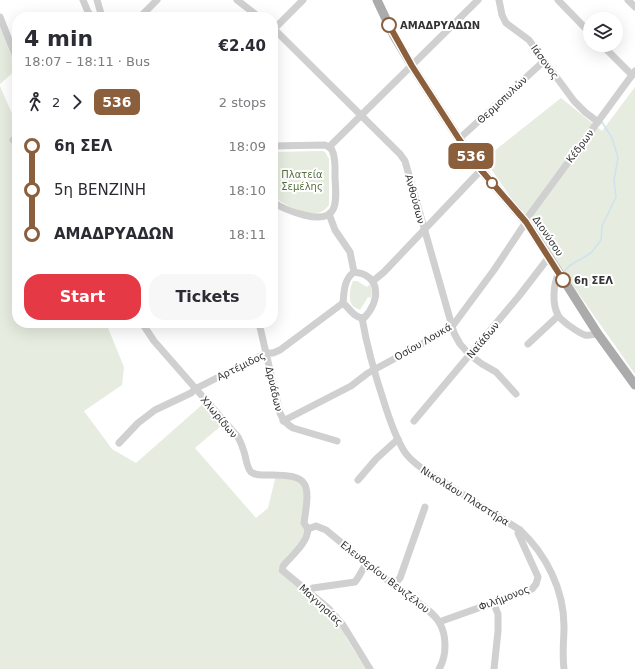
<!DOCTYPE html>
<meta charset="utf-8">
<style>
:root{--surface:#fff;--page:#f7f7f7;--text:#2b2b33;--muted:#7c7c81;--accent:#e63946}
body{margin:0;font-family:"DejaVu Sans",sans-serif;background:var(--page);color:var(--text);height:100vh;display:flex;flex-direction:column;font-size:15px;white-space:nowrap}
*{box-sizing:border-box;margin:0}
p{font-size:13px;color:var(--muted)}
.icon{flex:none;width:22px;height:22px;fill:none;stroke:currentColor;stroke-width:2;stroke-linecap:round;stroke-linejoin:round}
.map{position:relative;flex:1;overflow:hidden}
.sheet{position:absolute;left:12px;top:12px;width:266px;height:316px;display:flex;flex-direction:column;background:var(--surface);border-radius:16px;box-shadow:0 4px 16px #0002}
.sheet>*{flex:none}
.badge{padding:0 8px;border-radius:6px;font-size:14px;line-height:26px}
.buttons{position:absolute;left:583px;top:12px;display:grid;gap:8px}
.buttons a{display:grid;place-items:center;width:40px;height:40px;border-radius:50%;background:var(--surface);box-shadow:0 4px 16px #0002;font-size:20px}
.map>.badge{position:absolute;translate:-50% -50%;box-shadow:0 0 0 2px #fff}
.legs{display:flex;align-items:center;gap:6px;height:44px;padding:0 12px;font-size:13px}
.legs p{margin-inline-start:auto}
.head{display:flex;align-items:center;justify-content:space-between;height:68px;padding:0 12px}
h1{font-size:22px;font-weight:700;line-height:30px}
.cta{display:flex;gap:8px;margin-top:auto;padding:8px 12px}
.cta a{flex:1;height:46px;border-radius:16px;background:var(--accent);color:#fff;font-size:16px;font-weight:700;line-height:46px;text-align:center}
.cta a+a{background:var(--page);color:var(--text)}
ul{padding:0 12px;list-style:none}
li{display:flex;align-items:center;gap:14px;height:44px;font-size:15px}
li i{display:grid;place-items:center;width:6px;height:100%;margin:0 5px;background:currentColor}
li i::after{content:'';width:10px;height:10px;margin:-5px;border:3px solid;border-radius:50%;background:var(--surface)}
li p{margin-inline-start:auto}
li:first-child i{background:linear-gradient(#0000 50%,currentColor 0)}
li:last-child i{background:linear-gradient(currentColor 50%,#0000 0)}
.map>svg:first-child{display:block}
.green{fill:#e6ecdf}
.lines{fill:none;stroke-linecap:round;stroke-linejoin:round}
.stream{stroke:#cfe2ee;stroke-width:1.5}
.minor{stroke:#d0d0d0;stroke-width:7}
.major{stroke:#ababab;stroke-width:9}
.line-1-casing{stroke:#fff;stroke-width:9}
.line-1{stroke:#8b5e3c;stroke-width:6}
.stop-1-dot{fill:#fff;stroke:#8b5e3c;stroke-width:2}
.labels{text-anchor:middle;dominant-baseline:central;stroke-width:4;stroke-linejoin:round;paint-order:stroke}
.stop-label{font-size:10px;font-weight:bold;fill:#333;stroke:#fff;text-anchor:start}
.street-label{font-size:10px;fill:#333;stroke:#fff}
.park-label{font-size:10px;fill:#56703f;stroke:#fff}
</style>
<div class="map">
<svg width="635" height="669" viewBox="0 0 635 669">
<rect width="100%" height="100%" fill="#fff"/>
<g class="green">
<polygon points="0,26 12,58 17,65 17,69 0,84"/>
<polygon points="0,86 17,125 17,323 106,323 124,367 122,385 84,411 112,449 136,463 204,403 222,425 195,448 256,518 268,508 276,475 301,482 305,489 305,530 300,542 281,563 278,569 281,573 304,591 317,604 327,611 333,619 343,628 346,638 366,669 0,669"/>
<polygon points="635,87 635,374 484,159 561,98 602,131"/>
<path d="M322,151l3,1 4,7v46c-3,4 -7,8 -13,8 -13,1 -35,-9 -43,-18v-43z"/>
<path d="M353,281h4l10,6 3,-3 2,8 -1,6 -3,-1 -8,13c-3,-2 -7,-3 -8,-5 -4,-6 -2,-18 1,-24z"/>
</g>
<g class="lines">
<polyline class="stream" points="564,272 569,266 591,253 601,240 602,226 616,197 614,180 618,158 612,138 602,122"/>
<g class="minor">
<polyline points="83,0 88,12 92,17"/>
<polyline points="97,0 102,17"/>
<polyline points="237,0 259,17"/>
<polyline points="499,0 502,15 506,23 529,40 574,101 585,112 598,122"/>
<polyline points="558,0 590,33"/>
<polyline points="628,0 635,7"/>
<polyline points="0,17 17,60"/>
<polyline points="140,17 157,0"/>
<polyline points="273,28 400,154 405,161 454,333 460,344 470,355 482,364 496,372 516,394"/>
<polyline points="273,30 303,0"/>
<polyline points="602,45 632,75"/>
<polyline points="459,139 544,61"/>
<polyline points="13,140 17,137"/>
<path d="M273,146l52,-1c3,1 5,2 7,5 4,8 3,19 3,28 2,26 3,46 -31,37 -12,-3 -21,-6 -31,-13"/>
<polyline points="329,147 478,0"/>
<polyline points="329,214 335,230 350,252 354,272"/>
<polyline points="525,221 635,71"/>
<path d="M354,272c28,3 26,30 10,46 -10,0 -14,-9 -21,-15 1,-11 1,-24 11,-31z"/>
<path d="M559,273c-6,11 -7,31 -1,42 3,6 21,18 27,20 4,1 9,-1 13,-1"/>
<polyline points="373,281 384,272 481,170"/>
<path d="M362,318c5,29 13,57 22,84 5,16 11,34 20,49 5,8 12,13 20,19l96,60c26,24 44,60 44,96 0,14 -2,28 0,43"/>
<path d="M142,323l12,18 84,96c2,4 4,8 5,12 3,6 3,18 8,23 5,4 10,3 15,3 45,-1 44,8 38,48l4,6"/>
<path d="M259,323l21,90c3,7 6,11 13,15l44,13"/>
<polyline points="528,344 558,316"/>
<polyline points="283,421 351,386 368,373 451,328 494,270 526,222"/>
<polyline points="414,421 519,296 549,257"/>
<polyline points="119,443 138,423 155,410 191,393 195,389 266,353 273,353 280,350 343,303"/>
<polyline points="358,480 376,459 398,439"/>
<path d="M308,529l8,-3 10,4c23,19 46,38 70,57 11,8 36,23 43,35 8,13 8,34 0,47"/>
<path d="M308,529c-1,15 -16,26 -25,37l-1,4 47,39 14,16 27,44"/>
<polyline points="394,585 400,578 425,507"/>
<path d="M308,592l5,-4 42,-6c5,-6 7,-13 12,-19"/>
<polyline points="493,602 498,614 498,631 494,669"/>
<polyline points="439,622 532,589 536,584 538,577 518,533 520,530"/>
</g>
<polyline class="major" points="377,0 394,36 412,66 459,139 481,170 526,222 549,257 598,334 635,385"/>
</g>
<g class="lines">
<g class="line-1-casing">
<polyline id="line-1" points="389,25 412,66 459,139 481,170 526,222 563,280"/>
</g>
<use href="#line-1" class="line-1"/>
</g>
<g class="stop-1-dot">
<circle cx="389" cy="25" r="7"/>
<circle cx="492" cy="183" r="5"/>
<circle cx="563" cy="280" r="7"/>
</g>
<g class="labels">
<g class="stop-label">
<text x="400" y="25">ΑΜΑΔΡΥΑΔΩΝ</text>
<text x="574" y="280">6η ΣΕΛ</text>
</g>
<g class="street-label">
<text transform="translate(545 62) rotate(54)">Ιάσονος</text>
<text transform="translate(502 100) rotate(-43)">Θερμοπυλών</text>
<text transform="translate(580 146) rotate(-53)">Κέδρων</text>
<text transform="translate(415 199) rotate(75)">Ανθούσων</text>
<text transform="translate(548 236) rotate(56)">Διονύσου</text>
<text transform="translate(483 340) rotate(-50)">Ναϊάδων</text>
<text transform="translate(423 342) rotate(-30)">Οσίου Λουκά</text>
<text transform="translate(241 366) rotate(-26)">Αρτέμιδος</text>
<text transform="translate(274 389) rotate(77)">Δρυάδων</text>
<text transform="translate(219 417) rotate(50)">Χλωρίδων</text>
<text transform="translate(465 496) rotate(32)">Νικολάου Πλαστήρα</text>
<text transform="translate(385 577) rotate(38)">Ελευθερίου Βενιζέλου</text>
<text transform="translate(504 598) rotate(-21)">Φιλήμονος</text>
<text transform="translate(321 605) rotate(43)">Μαγνησίας</text>
</g>
<g class="park-label">
<text x="302" y="174">Πλατεία<tspan x="302" dy="12">Σεμέλης</tspan></text>
</g>
</g>
</svg>
<div class="buttons">
<a><svg class="icon" aria-label="layers" viewBox="0 0 24 24"><path d="M12 4l9 5-9 5-9-5zM3 14l9 5 9-5"/></svg></a>
</div>
<b class="badge" style="left:471px;top:156px;background:#8b5e3c;color:#fff">536</b>
<section class="sheet">
<div class="head"><div><h1>4 min</h1><p>18:07 – 18:11 · Bus</p></div><b>€2.40</b></div>
<div class="legs"><svg class="icon" aria-label="walk" viewBox="0 0 24 24"><circle cx="13" cy="4" r="2"/><path d="M13 8l-2 6 4 7M11 14l-3 7M7 12l3-4h3l4 4"/></svg>2<svg class="icon" aria-label="forward" viewBox="0 0 24 24"><path d="M9 5l7 7-7 7"/></svg><b class="badge" style="background:#8b5e3c;color:#fff">536</b><p>2 stops</p></div>
<ul>
<li><i style="color:#8b5e3c"></i><b>6η ΣΕΛ</b><p>18:09</p></li>
<li><i style="color:#8b5e3c"></i><span>5η ΒΕΝΖΙΝΗ</span><p>18:10</p></li>
<li><i style="color:#8b5e3c"></i><b>ΑΜΑΔΡΥΑΔΩΝ</b><p>18:11</p></li>
</ul>
<div class="cta"><a>Start</a><a>Tickets</a></div>
</section>
</div>
